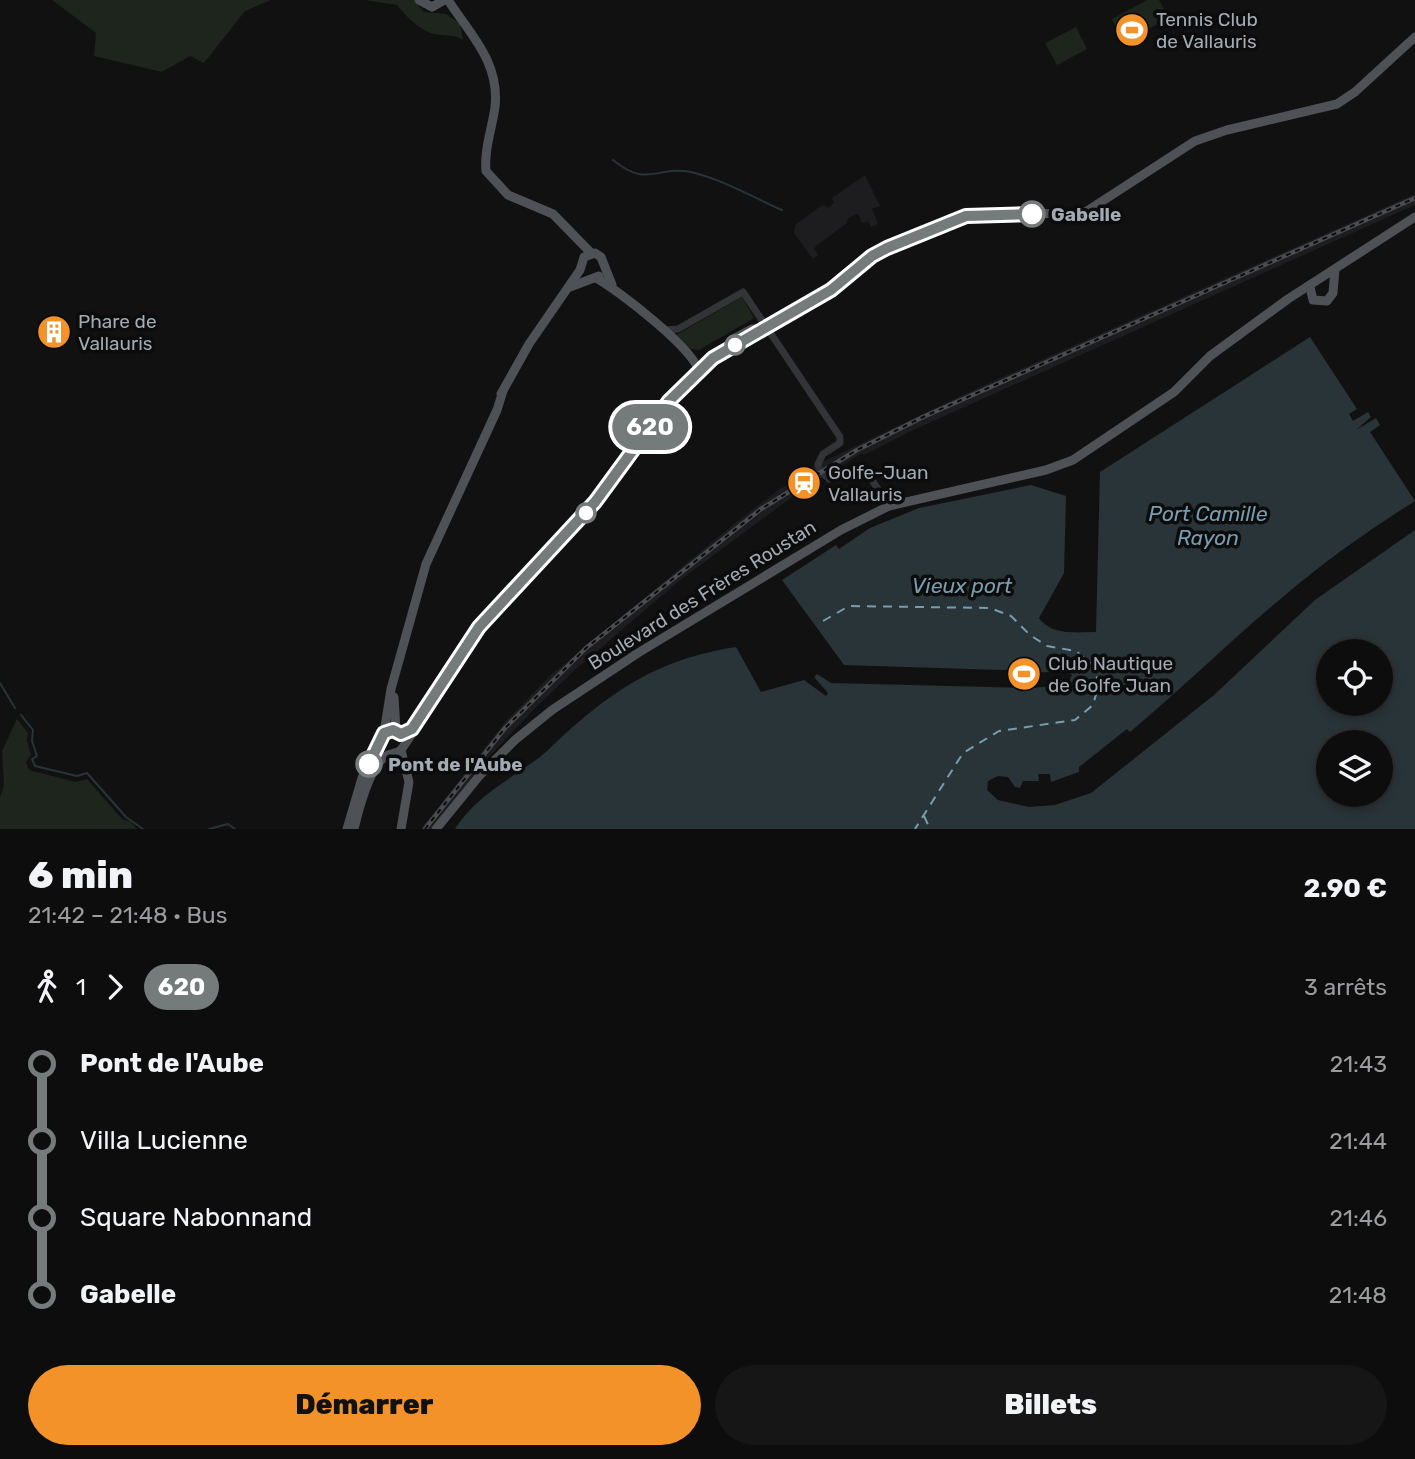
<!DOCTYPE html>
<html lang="fr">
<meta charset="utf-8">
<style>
:root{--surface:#0d0d0e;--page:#161617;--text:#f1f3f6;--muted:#9a9c9e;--line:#2d2d2e;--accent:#f29229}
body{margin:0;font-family:Rubik,sans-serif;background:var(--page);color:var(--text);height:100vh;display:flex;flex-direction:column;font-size:26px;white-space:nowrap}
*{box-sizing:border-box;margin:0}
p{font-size:23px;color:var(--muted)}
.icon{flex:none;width:38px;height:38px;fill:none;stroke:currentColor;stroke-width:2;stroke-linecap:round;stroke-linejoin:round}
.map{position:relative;height:829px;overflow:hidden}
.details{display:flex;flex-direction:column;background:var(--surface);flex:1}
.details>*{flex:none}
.badge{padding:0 14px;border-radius:23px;font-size:24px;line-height:46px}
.fabs{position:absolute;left:1316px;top:639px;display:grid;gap:14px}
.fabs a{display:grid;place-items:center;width:77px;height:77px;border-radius:50%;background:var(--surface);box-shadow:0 4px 10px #0003,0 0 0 2px var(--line);font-size:35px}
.map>.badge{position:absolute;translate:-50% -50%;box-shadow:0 0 0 4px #fff}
.legs{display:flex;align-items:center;gap:10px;height:77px;padding:0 28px;font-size:23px}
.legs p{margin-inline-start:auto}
.overview{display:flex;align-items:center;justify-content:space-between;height:119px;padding:0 28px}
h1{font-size:38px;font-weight:800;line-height:52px}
.action{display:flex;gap:14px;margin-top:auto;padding:14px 28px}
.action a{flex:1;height:80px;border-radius:42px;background:var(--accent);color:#111;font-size:28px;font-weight:800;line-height:80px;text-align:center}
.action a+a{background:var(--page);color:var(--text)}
ul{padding:0 28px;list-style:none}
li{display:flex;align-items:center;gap:24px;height:77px;font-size:26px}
li i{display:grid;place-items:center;width:10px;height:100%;margin:0 9px;background:currentColor}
li i::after{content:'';width:18px;height:18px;margin:-9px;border:5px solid;border-radius:50%;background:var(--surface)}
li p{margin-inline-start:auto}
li:first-child i{background:linear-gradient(#0000 50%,currentColor 0)}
li:last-child i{background:linear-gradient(currentColor 50%,#0000 0)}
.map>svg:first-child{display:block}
.built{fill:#1d1d1f}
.green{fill:#1d251d}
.water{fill:#293438;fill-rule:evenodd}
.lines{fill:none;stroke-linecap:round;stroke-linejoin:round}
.stream{stroke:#293438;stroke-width:2}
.ferry{stroke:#789daf;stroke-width:2;stroke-dasharray:9 7;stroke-linecap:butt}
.minor-tunnel{stroke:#2e3032;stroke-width:7;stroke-dasharray:7 3.5;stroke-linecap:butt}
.minor{stroke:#323437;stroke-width:7}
.major{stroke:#4e5156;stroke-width:9}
.rail-casing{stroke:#494c50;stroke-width:4.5}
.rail{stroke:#0c0c0d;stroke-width:2;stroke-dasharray:5;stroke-linecap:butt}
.line-1-casing{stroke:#fff;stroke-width:16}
.line-1{stroke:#757a7b;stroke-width:10}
.stop-1-dot{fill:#fff;stroke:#757a7b;stroke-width:3.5}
.labels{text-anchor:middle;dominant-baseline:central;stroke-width:7;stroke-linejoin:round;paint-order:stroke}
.poi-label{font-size:19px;fill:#a2aab3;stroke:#0c0c0d;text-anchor:start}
.stop-label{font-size:19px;font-weight:bold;fill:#a2aab3;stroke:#0c0c0d;text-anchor:start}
.street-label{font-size:19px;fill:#a2aab3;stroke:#0c0c0d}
.water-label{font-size:21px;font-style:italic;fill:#789daf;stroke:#0c0c0d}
</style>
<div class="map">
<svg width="1415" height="829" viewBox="0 0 1415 829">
<rect width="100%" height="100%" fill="#111112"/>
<g class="built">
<polygon points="865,175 880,206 872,209 878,224 871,227 868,221 862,223 858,214 848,218 847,223 816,246 814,249 818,255 813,259 794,233 795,225 822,205 829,207 834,203 832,198"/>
<polygon points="1415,194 1415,205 909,432 864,455 862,453 800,491 679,581 575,670 535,708 486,760 432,829 421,829 506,721 552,674 739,520 781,488 792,484 789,478 967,393"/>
</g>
<g class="green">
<polygon points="52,0 271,0 245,11 204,63 190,56 162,72 94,56 96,33"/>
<path d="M365,0h49l10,12 22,2 14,10 3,16c-11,-7 -20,-3 -32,-7 -13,-4 -26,-18 -34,-28z"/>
<polygon points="1147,0 1159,0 1169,18 1124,42 1112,19"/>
<polygon points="1076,27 1087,49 1057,65 1045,43"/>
<polygon points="742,297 754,318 699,350 688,348 677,338 678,334"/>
<polygon points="17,719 28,733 27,741 31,755 26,762 29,770 76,782 87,779 123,820 130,821 137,829 0,829 0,797 4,786 2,751"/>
</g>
<path class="water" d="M1310,337l47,72 -8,5 4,7 15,-9 3,5 -15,13 20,-12 4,7 -10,7 45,69c-46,29 -90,60 -131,95 -53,44 -101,92 -154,136l-3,-3 -48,38v5l-28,10 -1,-8h-12l1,7h-16l-3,7 -5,-1 -7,-10 -10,-1 -10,5 -1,9 11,10 31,7 26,-2 36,-12 123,-98 101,-95 100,-70v299h-960c20,-32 55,-50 85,-72 12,-10 23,-22 35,-32 51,-44 95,-68 161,-78l25,45 43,-12 22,16 2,-3 -14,-16 3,-3 14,9 201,5 35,-3 5,-10 -6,-4 -34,2v-5l-31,2 -157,-5 -62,-85 54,-35 3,4 31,-21 49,-20 112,-23 35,11 -2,77 -25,45c13,18 37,14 57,14l4,-160zM1328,651h53v53h-53zM1328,742h53v52h-53z"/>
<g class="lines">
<g class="stream">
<path d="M613,160c35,29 44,5 78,12 33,8 61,25 91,38"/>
<polyline points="0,683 15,708"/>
<polyline points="21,715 33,730 32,741 37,756 32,759 35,766 77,776 87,773 126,817 143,829"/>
<polyline points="209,829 228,824 235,829"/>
</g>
<g class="ferry">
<polyline points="823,621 849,606 990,608 1011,616 1030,635 1047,646 1076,651 1093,665 1099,684 1093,705 1075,720 999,731 963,753 915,829"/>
<polyline points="924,816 930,829"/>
</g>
<polyline class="minor-tunnel" points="818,464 819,470 829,479"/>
<g class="minor">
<polyline points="665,330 678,329 743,292 840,437 840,443 823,454 818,464"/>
<polyline points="829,479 863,471 868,474 889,506"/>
</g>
<g class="major">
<polyline points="419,0 432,7 444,0"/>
<path d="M448,0c22,34 52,62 47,107 -3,22 -11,42 -9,64l22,24 45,19 38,39"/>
<path d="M596,278c19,10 104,75 102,94"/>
<polyline points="570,287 599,276"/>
<polyline points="1310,287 1313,300 1327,301 1333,293 1335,269"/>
<polyline points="735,338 752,329 764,328"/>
<polyline points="713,358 836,287 872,256 950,222 983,213 1074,214 1087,211 1195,141 1227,130 1337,104 1355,92 1415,37"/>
<polyline points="501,394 529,344 580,270 584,257 595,253 601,257 612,285"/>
<polyline points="394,697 396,731"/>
<polyline points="384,733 391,689 426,564 497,410 503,391"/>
<polyline points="347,829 362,778 380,746 382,736 390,730 401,734 414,726"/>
<path d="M354,829c4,-17 16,-64 32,-73 5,-3 10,-2 15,-6"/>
<polyline points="401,829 409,782 401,750 418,725 431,696 479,627 595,502 669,401 716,353"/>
<polyline points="436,829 480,775 515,740 552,710 638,653 841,530 889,506 1046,470 1073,460 1174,392 1210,356 1288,299 1415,217"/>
</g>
<g class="rail-casing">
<polyline id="rail" points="425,829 505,728 586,648 761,509 857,450 923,417 1415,198"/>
</g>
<use href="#rail" class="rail"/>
</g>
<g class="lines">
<g class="line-1-casing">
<polyline id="line-1" points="369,764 384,733 393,730 401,734 412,729 479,627 595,502 669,401 713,358 831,290 872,256 887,248 966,216 1032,214"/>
</g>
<use href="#line-1" class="line-1"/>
</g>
<defs>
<g id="stadium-disc" transform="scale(1.75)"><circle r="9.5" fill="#f29229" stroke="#0c0c0d"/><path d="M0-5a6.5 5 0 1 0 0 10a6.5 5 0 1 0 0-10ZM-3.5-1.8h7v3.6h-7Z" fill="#fff"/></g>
<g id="building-disc" transform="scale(1.75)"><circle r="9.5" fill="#f29229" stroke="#0c0c0d"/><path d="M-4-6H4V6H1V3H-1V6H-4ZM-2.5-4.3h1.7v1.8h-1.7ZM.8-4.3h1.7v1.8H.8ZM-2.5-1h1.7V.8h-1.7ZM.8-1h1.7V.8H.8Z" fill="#fff"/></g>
<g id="station-disc" transform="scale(1.75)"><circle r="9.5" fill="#f29229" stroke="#0c0c0d"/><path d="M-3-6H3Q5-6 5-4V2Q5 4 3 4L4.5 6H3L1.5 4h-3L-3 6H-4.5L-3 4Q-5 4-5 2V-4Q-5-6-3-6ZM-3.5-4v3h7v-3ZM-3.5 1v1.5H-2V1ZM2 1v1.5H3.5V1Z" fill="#fff"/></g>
</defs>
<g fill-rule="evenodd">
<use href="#stadium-disc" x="1132" y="30"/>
<use href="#building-disc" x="54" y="332"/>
<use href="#station-disc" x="804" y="483"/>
<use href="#stadium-disc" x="1024" y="674"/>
</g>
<g class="stop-1-dot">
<circle cx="1032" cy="214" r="12"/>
<circle cx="735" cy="345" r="9"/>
<circle cx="586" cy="513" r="9"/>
<circle cx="369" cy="764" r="12"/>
</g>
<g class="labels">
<g class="poi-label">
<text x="1156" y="19">Tennis Club<tspan x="1156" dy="22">de Vallauris</tspan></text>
<text x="78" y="321">Phare de<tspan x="78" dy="22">Vallauris</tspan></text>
<text x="828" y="472">Golfe-Juan<tspan x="828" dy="22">Vallauris</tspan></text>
<text x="1048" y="663">Club Nautique<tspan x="1048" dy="22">de Golfe Juan</tspan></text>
</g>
<g class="stop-label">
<text x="1051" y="214">Gabelle</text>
<text x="388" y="764">Pont de l'Aube</text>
</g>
<g class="street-label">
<text transform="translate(702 595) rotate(-32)">Boulevard des Frères Roustan</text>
</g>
<g class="water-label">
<text x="1208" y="513">Port Camille<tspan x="1208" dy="24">Rayon</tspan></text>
<text x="962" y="585">Vieux port</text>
</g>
</g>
</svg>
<div class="fabs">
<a><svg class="icon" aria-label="locate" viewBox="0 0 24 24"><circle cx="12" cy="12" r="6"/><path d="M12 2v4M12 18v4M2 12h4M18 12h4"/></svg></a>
<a><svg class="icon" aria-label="layers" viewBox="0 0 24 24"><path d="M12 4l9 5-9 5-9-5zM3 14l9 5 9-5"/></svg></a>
</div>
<b class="badge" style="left:650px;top:427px;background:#757a7b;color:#fff">620</b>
</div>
<section class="details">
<div class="overview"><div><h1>6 min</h1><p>21:42 – 21:48 · Bus</p></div><b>2.90 €</b></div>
<div class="legs"><svg class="icon" aria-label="walk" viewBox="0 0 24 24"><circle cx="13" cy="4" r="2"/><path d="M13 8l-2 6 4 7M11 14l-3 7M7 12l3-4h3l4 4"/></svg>1<svg class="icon" aria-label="forward" viewBox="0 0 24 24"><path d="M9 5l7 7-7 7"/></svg><b class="badge" style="background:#757a7b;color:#fff">620</b><p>3 arrêts</p></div>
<ul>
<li><i style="color:#757a7b"></i><b>Pont de l'Aube</b><p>21:43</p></li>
<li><i style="color:#757a7b"></i><span>Villa Lucienne</span><p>21:44</p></li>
<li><i style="color:#757a7b"></i><span>Square Nabonnand</span><p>21:46</p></li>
<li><i style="color:#757a7b"></i><b>Gabelle</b><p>21:48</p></li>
</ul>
<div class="action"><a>Démarrer</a><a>Billets</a></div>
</section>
